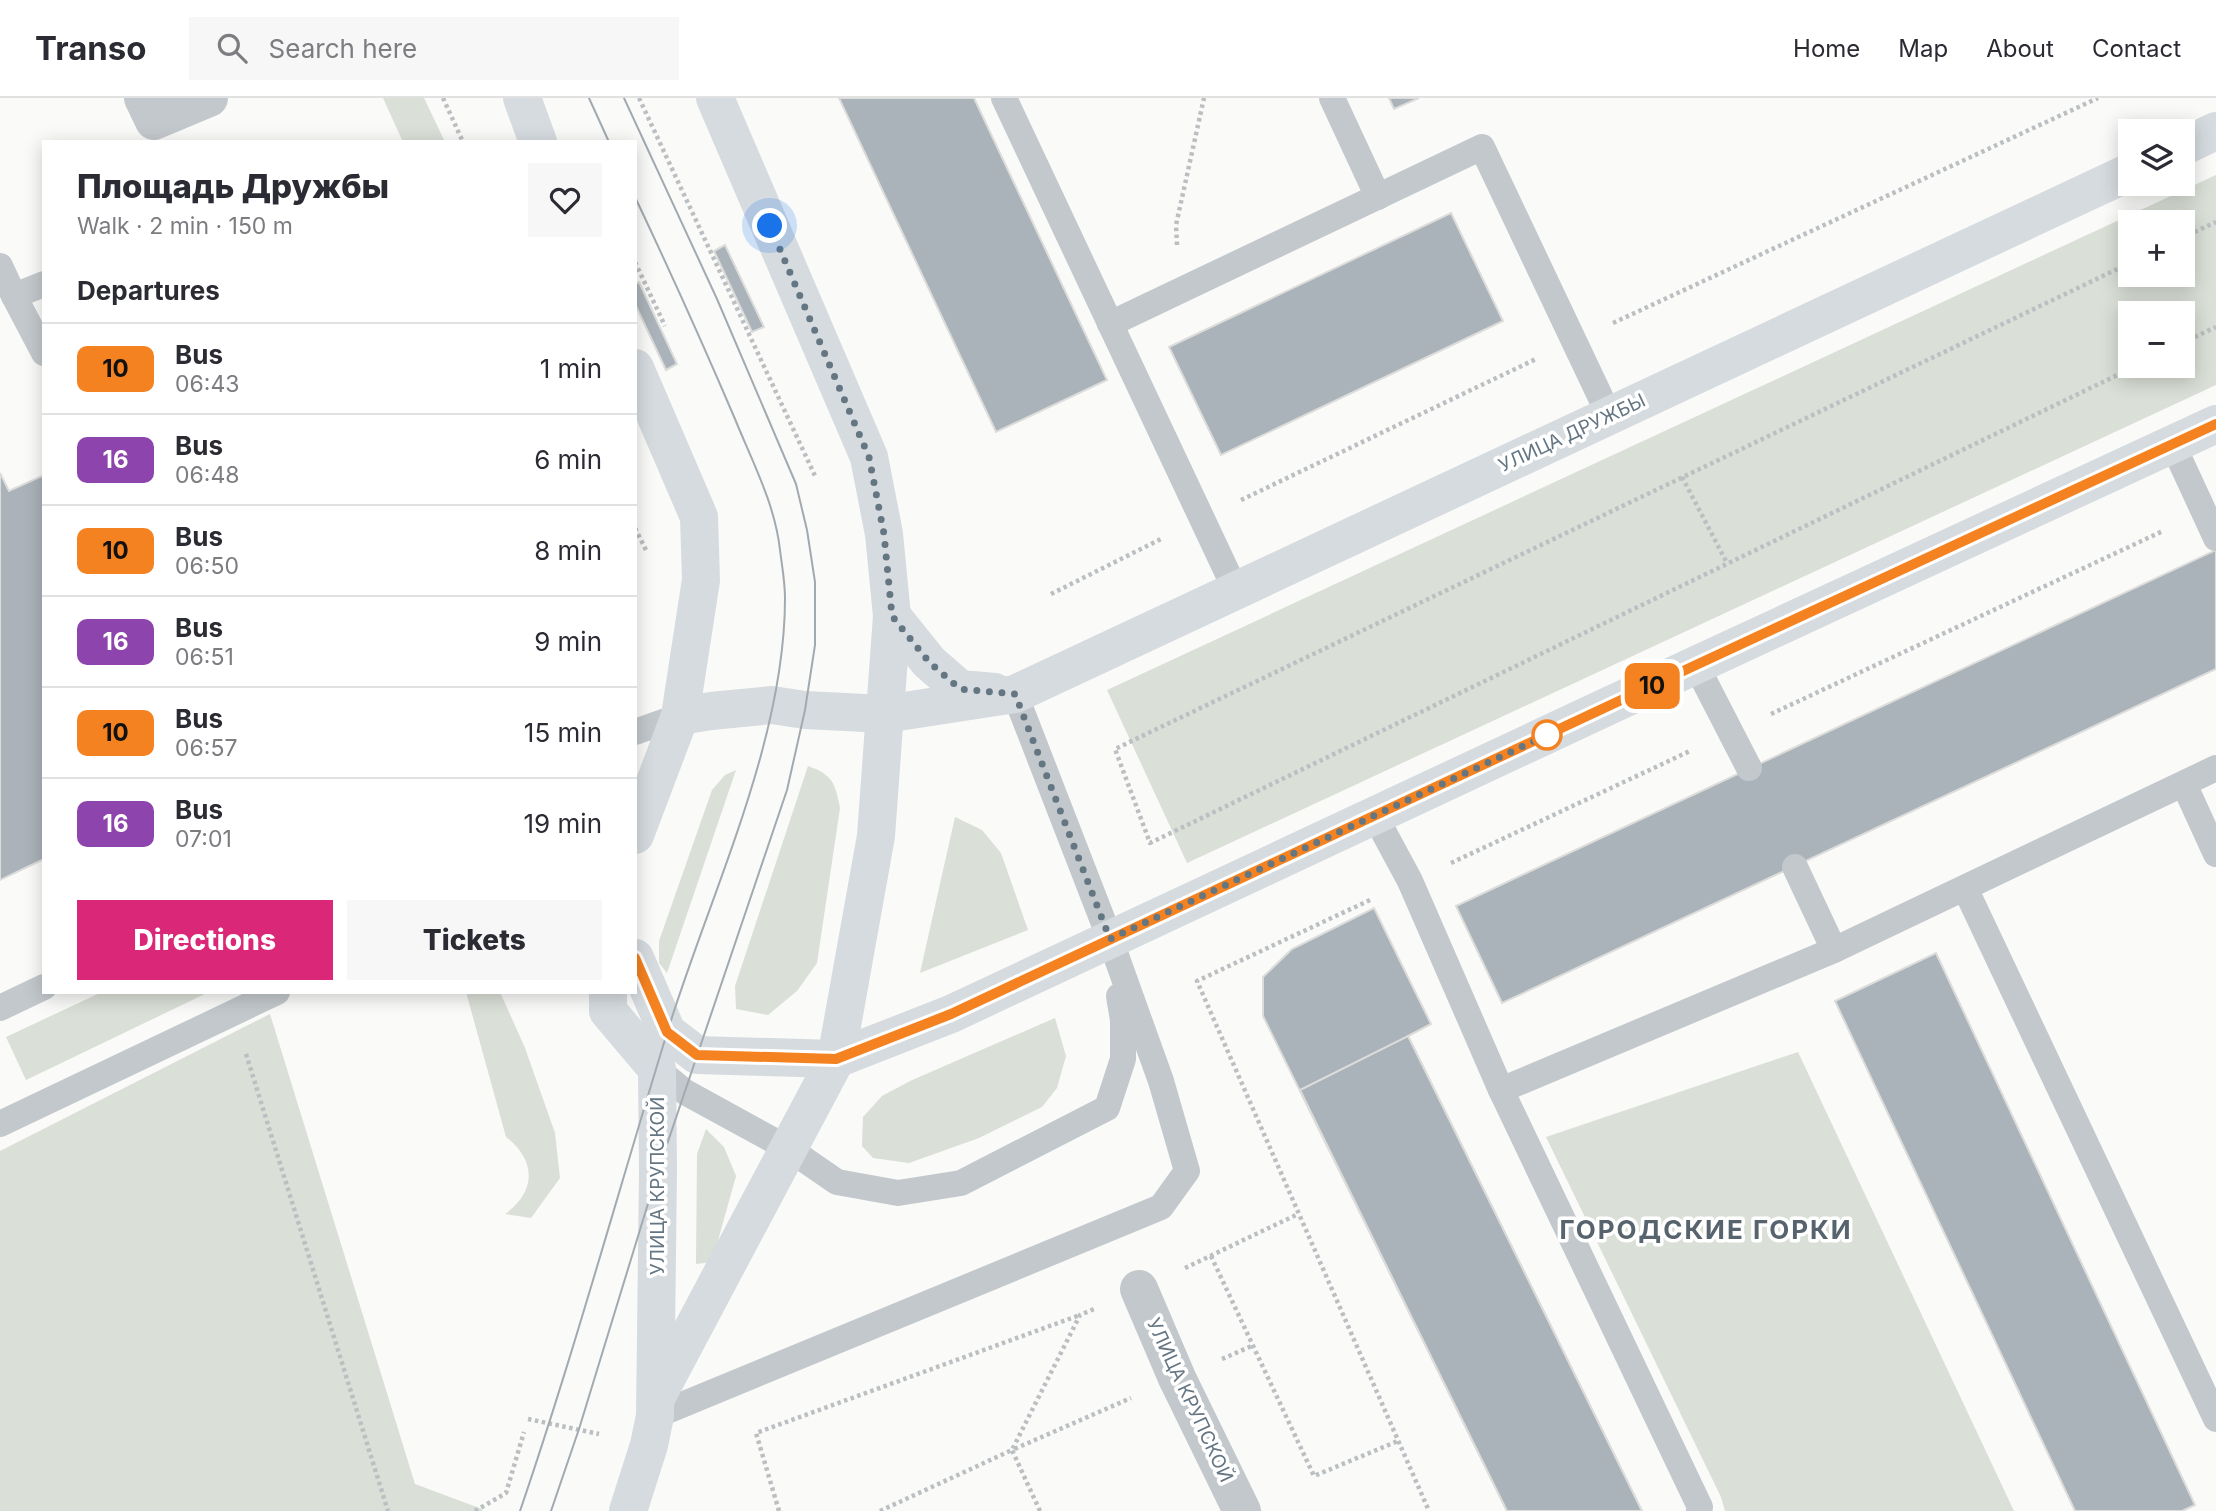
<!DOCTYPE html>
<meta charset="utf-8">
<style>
:root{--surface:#fff;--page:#f7f7f7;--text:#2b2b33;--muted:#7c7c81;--line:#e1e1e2;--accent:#db2777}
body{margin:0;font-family:Inter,sans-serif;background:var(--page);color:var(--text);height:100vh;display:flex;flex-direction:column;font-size:26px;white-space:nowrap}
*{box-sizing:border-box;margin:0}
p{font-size:23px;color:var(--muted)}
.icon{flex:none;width:38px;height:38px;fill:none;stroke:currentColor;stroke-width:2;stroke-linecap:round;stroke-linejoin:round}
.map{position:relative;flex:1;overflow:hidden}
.side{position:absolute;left:42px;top:42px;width:595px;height:854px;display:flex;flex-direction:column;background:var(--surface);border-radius:0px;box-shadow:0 4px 18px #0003}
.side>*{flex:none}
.badge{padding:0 14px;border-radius:10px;font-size:24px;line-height:46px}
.fabs{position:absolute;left:2118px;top:21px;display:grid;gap:14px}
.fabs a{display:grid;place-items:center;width:77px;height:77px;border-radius:0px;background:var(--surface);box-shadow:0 4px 18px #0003;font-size:35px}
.you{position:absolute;width:35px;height:35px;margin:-18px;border:5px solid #fff;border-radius:50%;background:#1a73e8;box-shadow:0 0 0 10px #1a73e833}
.map>.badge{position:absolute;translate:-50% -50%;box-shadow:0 0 0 4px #fff}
h2{padding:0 35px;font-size:26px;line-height:63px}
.round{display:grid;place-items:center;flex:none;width:74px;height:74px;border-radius:0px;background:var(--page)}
.overview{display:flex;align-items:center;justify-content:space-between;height:119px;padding:0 35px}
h1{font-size:33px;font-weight:800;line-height:52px}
.cta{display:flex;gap:14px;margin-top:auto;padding:14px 35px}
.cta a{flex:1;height:80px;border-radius:0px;background:var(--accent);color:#fff;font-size:28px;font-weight:800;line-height:80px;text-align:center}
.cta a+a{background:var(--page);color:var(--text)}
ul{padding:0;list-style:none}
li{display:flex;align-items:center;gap:21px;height:91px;padding:0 35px;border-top:2px solid var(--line)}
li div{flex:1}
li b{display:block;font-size:26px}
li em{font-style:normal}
li .badge{min-width:77px;font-weight:700;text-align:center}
header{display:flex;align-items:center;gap:42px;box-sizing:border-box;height:98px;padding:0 35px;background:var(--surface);border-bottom:2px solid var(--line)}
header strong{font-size:33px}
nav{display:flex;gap:38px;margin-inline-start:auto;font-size:24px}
.search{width:490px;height:63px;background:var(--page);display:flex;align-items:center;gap:18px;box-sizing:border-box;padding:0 24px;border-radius:0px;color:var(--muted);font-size:26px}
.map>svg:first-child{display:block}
.green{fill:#dadfd7;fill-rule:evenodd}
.building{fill:#aab3b9;stroke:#dcdcda;stroke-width:2}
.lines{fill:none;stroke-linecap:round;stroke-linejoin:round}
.path{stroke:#bbbfc2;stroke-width:4.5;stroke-dasharray:3.5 3.5;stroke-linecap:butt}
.service{stroke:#c3c8cc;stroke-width:26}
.pedestrian{stroke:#c3c8cc;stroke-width:38}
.minor{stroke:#c3c8cc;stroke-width:38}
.secondary{stroke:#d6dbdf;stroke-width:38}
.primary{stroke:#d6dbdf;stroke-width:38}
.tram{stroke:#a2aab0;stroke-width:2}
.line-casing{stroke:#fff;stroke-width:16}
.line{stroke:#f58220;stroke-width:10}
.walk{stroke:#657683;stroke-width:7;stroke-dasharray:0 12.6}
.stop-dot{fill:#fff;stroke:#f58220;stroke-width:3.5}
.labels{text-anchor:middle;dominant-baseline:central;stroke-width:7;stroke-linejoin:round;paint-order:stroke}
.street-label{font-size:19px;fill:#657683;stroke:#fff}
.district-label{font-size:26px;font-weight:bold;letter-spacing:2px;fill:#57646e;stroke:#fff}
</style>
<header>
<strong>Transo</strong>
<div class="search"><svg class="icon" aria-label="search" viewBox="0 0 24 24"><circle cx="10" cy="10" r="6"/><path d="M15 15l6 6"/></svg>Search here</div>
<nav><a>Home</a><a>Map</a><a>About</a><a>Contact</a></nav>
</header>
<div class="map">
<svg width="2216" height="1413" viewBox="0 0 2216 1413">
<rect width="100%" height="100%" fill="#fafaf8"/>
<g class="green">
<polygon points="383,0 424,0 445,44 403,44"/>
<path d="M2216,77v210l-1029,478 -80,-173zM2130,124h52v53h-52zM2130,215h52v53h-52z"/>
<path d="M808,668c25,9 27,17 32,42l-23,155 -20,28 -29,24 -32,-6 -1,-23z"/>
<polygon points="736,672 667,875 659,865 659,843 712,692 725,677"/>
<polygon points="955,719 982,732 1001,755 1028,832 920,875"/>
<polygon points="102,894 209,894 26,982 6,939"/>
<path d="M466,894h34l25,56 30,85 5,45 -29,40 -26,-4c31,-22 32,-53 1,-77z"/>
<polygon points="270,916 415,1386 482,1411 482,1413 0,1413 0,1053"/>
<polygon points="1055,920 1066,958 1057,990 1042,1009 979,1040 909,1065 873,1060 862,1048 863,1019 882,998 910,983"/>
<polygon points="1798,954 2014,1413 1725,1413 1721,1399 1546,1039"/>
<polygon points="706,1031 724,1049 736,1078 712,1164 696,1166 697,1056"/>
</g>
<g class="building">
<polygon points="839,0 974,0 1107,282 996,334"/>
<polygon points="1389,0 1419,0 1394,11"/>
<polygon points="1451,115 1503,223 1221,357 1169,249"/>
<polygon points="725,147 764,229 752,234 714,153"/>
<polygon points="639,184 677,266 666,272 635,206 635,186"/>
<polygon points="0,375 9,393 44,377 44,761 0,782"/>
<polygon points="2216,452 2216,571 1502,905 1456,808"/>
<polygon points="1374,810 1431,926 1408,938 1642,1413 1507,1413 1263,918 1263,879 1292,851"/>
<polygon points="1936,855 2195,1407 2182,1413 2075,1413 1835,903"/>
<polygon points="1408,938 1642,1413 1507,1413 1300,992"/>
</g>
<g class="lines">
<g class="path">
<polyline points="443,0 463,44"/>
<polyline points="639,0 816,380"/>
<polyline points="2182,140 2216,124"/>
<polyline points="1177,147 1176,127 1204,0"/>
<polyline points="635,164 665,228"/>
<polyline points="2130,165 1115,651 1150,745 2136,268"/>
<polyline points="1613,225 2098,0"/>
<polyline points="2182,245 2216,229"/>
<polyline points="1682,379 1727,465"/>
<polyline points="1241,402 1536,261"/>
<polyline points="635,430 647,454"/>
<polyline points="1051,496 1163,440"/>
<polyline points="1771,616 2163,433"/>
<polyline points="1451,765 1690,653"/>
<polyline points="1370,802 1197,883 1429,1413"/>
<polyline points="246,956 388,1413"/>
<polyline points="1211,1158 1314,1378 1398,1343"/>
<polyline points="1185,1170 1298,1116"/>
<polyline points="1222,1261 1254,1247"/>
<polyline points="528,1321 599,1336"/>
<polyline points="475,1413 506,1395 524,1334"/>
<polyline points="779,1413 756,1335 1080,1217"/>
<polyline points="880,1413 1012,1352 1080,1217 1094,1211"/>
<polyline points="1040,1413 1012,1352 1131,1300"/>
</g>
<g class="service">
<polyline points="1004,0 1236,493"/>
<polyline points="1332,0 1378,99"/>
<polyline points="0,168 14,198 44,186"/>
<polyline points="14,198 44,255"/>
<polyline points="1110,226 1482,49 1609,317"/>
<polyline points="2173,347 2216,440"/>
<polyline points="1696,567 1749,670"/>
<polyline points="635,634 680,618"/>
<polyline points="2184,686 2216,756"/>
<polyline points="1375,718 1410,783 1501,992 1700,1409 1699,1413"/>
<polyline points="1795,769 1834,852"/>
<polyline points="1965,790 2216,1321"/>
<polyline points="0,910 44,889"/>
<polyline points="657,971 685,994 789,1051 837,1084 898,1095 961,1085 1107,1010 1123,961 1123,922 1119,898"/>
<polyline points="1501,992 1834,852 2216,670"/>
<polyline points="0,1026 277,894"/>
<polyline points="655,1318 1161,1109 1187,1073 1161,983 1110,841 1015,596"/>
</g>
<polyline class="pedestrian" points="1139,1191 1177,1280 1242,1413"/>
<polyline class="minor" points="143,0 154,23 209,0"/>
<g class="secondary">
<polyline points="2182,49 2216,33"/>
<polyline points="892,518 929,564 960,591 995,594"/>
<polyline points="680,618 711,613 772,607 805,612 885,616 1015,596 2130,74"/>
<polyline points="635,860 667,934 697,957 836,961 951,916 1696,567 2216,326"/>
</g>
<g class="primary">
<polyline points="522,0 538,44"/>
<polyline points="635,270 699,419 701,482 680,618 635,737"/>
<polyline points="608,894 608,913 657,971 658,1073 655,1318 649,1347 628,1413"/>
<polyline points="656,1300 836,961 876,738 892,518 884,436 869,359 715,0"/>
</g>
<g class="tram">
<polyline points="589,0 609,44"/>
<path d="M520,1413c54,-158 98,-319 147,-478 42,-137 118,-290 118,-435 0,-16 -3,-32 -5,-48 -5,-46 -28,-89 -45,-131 -32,-75 -65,-148 -100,-222"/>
<polyline points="551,1413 579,1331 658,1073 787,692 805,612 815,547 815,484 807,432 796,386 717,201 624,0"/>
</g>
</g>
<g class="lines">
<g class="line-casing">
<polyline id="line" points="635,860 667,934 697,957 836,961 951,916 1696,567 2216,326"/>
</g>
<use href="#line" class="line"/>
<polyline class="walk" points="770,128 869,359 884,436 892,518 929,564 960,591 1015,596 1110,841 1547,637"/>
</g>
<circle class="stop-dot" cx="1547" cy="637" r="14"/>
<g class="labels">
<g class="street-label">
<text transform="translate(1572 335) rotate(-25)">УЛИЦА ДРУЖБЫ</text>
<text transform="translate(657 1088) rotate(-90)">УЛИЦА КРУПСКОЙ</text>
<text transform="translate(1190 1302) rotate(65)">УЛИЦА КРУПСКОЙ</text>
</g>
<g class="district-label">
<text x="1706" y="1131">ГОРОДСКИЕ ГОРКИ</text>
</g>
</g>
</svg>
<div class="fabs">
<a><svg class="icon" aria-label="layers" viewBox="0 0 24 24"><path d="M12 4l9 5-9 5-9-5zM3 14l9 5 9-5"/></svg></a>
<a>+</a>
<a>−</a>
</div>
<div class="you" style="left:770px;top:128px"></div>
<b class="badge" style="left:1652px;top:588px;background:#f58220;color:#111">10</b>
<section class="side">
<div class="overview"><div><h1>Площадь Дружбы</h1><p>Walk · 2 min · 150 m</p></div><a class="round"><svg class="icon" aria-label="heart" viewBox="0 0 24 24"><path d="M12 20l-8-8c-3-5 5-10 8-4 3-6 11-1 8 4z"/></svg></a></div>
<h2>Departures</h2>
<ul>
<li><span class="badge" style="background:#f58220;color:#111">10</span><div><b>Bus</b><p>06:43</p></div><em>1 min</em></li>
<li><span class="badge" style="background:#8e44ad;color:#fff">16</span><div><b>Bus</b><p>06:48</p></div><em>6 min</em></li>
<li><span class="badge" style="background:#f58220;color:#111">10</span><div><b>Bus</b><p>06:50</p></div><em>8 min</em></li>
<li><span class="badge" style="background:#8e44ad;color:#fff">16</span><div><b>Bus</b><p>06:51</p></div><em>9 min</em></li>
<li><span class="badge" style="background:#f58220;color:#111">10</span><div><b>Bus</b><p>06:57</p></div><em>15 min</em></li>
<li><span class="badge" style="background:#8e44ad;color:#fff">16</span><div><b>Bus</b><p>07:01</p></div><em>19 min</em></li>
</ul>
<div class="cta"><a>Directions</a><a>Tickets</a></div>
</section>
</div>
